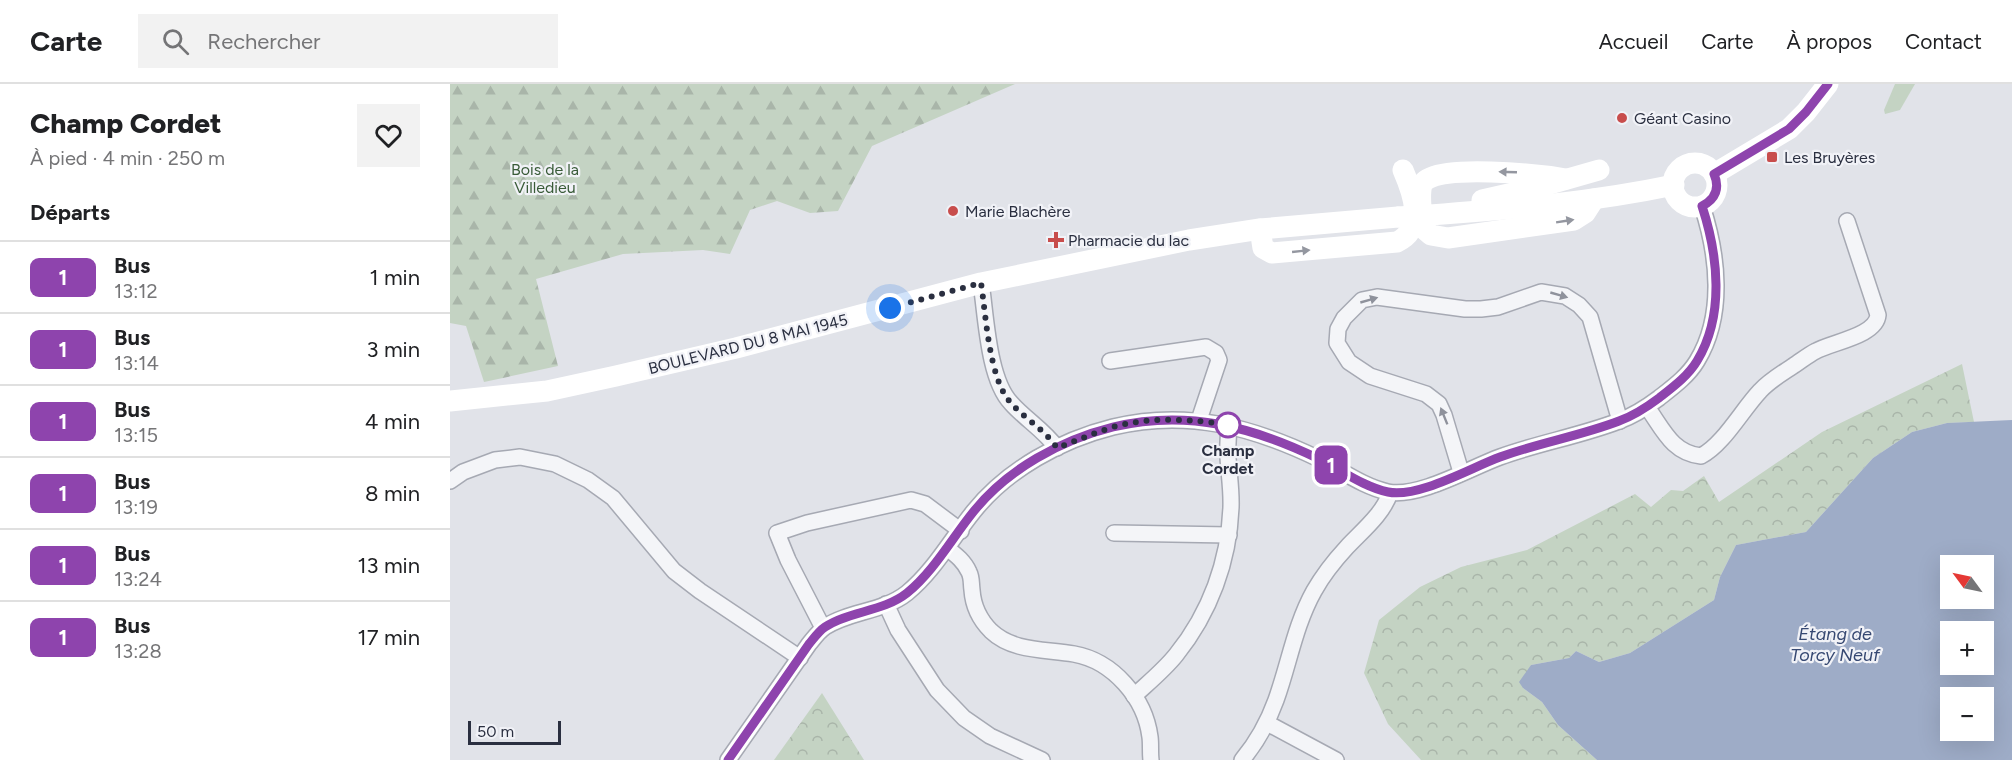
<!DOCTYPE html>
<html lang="fr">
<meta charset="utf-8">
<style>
:root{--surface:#fff;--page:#f2f2f2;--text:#202124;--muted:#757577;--line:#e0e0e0}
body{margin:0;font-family:Figtree,sans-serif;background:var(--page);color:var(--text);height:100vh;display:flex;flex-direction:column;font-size:22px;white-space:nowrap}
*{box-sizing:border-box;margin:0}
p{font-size:20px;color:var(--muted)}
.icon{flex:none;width:33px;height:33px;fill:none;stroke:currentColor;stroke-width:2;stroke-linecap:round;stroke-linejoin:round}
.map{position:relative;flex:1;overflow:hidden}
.side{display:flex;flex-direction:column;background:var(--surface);width:450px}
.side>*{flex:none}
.badge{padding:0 12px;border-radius:9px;font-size:21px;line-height:39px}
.needle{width:39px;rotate:303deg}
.fabs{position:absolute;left:1490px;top:471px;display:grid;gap:12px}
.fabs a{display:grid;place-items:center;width:54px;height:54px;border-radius:0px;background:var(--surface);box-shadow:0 6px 24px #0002;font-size:30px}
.scale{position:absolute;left:18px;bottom:15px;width:93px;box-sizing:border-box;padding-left:6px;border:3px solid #2a2f40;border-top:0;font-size:16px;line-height:21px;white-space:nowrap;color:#2a2f40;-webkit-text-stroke:4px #f1f2f7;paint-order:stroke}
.you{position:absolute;width:30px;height:30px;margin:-15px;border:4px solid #fff;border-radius:50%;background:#1a73e8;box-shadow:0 0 0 9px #1a73e833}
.map>.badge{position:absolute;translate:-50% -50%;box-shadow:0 0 0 3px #fff}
h2{padding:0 30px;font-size:22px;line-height:54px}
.round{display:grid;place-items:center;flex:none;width:63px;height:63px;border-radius:0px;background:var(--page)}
.summary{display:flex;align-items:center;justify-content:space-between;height:102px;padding:0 30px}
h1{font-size:28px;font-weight:800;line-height:45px}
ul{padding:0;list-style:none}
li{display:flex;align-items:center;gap:18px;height:72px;padding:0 30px;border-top:2px solid var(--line)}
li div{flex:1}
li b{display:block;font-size:22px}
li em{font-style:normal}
li .badge{min-width:66px;font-weight:700;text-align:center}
header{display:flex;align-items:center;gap:36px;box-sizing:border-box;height:84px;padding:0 30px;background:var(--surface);border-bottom:2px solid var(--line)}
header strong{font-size:28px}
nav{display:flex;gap:33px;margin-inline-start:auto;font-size:21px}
.search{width:420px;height:54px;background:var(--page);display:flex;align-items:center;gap:15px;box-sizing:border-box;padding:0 21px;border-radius:0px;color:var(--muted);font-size:22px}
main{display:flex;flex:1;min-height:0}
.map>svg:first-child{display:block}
.green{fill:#c4d3c3}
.forest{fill:url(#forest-firs)}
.park{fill:url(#park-crowns)}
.water{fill:#9eacc7;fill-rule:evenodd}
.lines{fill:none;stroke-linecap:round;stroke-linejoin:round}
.street-casing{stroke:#a6a9b3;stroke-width:18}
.street{stroke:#f4f5f8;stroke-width:15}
.secondary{stroke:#fff;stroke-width:21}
.secondary-bridge{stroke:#fff;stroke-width:21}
.oneway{fill:#9497a0}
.oneway2{fill:#8f929c}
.line-casing{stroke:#fff;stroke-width:14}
.line{stroke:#8e44ad;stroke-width:9}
.walk{stroke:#2a2f40;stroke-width:6;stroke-dasharray:0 10.8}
.poi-dot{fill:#c84d4c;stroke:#f1f2f7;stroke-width:2}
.stop-dot{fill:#fff;stroke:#8e44ad;stroke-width:3}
.labels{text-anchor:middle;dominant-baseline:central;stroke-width:4.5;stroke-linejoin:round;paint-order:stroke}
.poi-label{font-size:16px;fill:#2a2f40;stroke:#f1f2f7;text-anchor:start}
.park-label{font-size:16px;fill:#395b38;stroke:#f1f2f7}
.street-label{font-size:16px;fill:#2a2f40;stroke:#f1f2f7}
.stop-label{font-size:16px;font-weight:bold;fill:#2a2f40;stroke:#f1f2f7}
.water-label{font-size:18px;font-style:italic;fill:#364872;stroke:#f1f2f7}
</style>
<header>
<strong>Carte</strong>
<div class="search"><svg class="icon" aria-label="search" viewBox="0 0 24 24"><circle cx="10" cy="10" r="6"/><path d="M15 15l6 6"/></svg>Rechercher</div>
<nav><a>Accueil</a><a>Carte</a><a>À propos</a><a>Contact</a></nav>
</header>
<main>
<section class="side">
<div class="summary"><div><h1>Champ Cordet</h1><p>À pied · 4 min · 250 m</p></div><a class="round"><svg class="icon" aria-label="heart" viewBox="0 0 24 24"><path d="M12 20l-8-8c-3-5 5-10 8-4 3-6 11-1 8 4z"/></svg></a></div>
<h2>Départs</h2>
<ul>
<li><span class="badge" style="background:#8e44ad;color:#fff">1</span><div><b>Bus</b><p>13:12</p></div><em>1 min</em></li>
<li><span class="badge" style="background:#8e44ad;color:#fff">1</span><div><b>Bus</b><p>13:14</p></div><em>3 min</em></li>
<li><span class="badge" style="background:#8e44ad;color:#fff">1</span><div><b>Bus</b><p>13:15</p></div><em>4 min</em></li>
<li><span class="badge" style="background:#8e44ad;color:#fff">1</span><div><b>Bus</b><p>13:19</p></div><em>8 min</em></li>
<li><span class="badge" style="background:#8e44ad;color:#fff">1</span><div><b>Bus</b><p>13:24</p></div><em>13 min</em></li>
<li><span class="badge" style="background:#8e44ad;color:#fff">1</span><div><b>Bus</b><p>13:28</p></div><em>17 min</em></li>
</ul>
</section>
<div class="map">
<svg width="1562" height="676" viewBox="0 0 1562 676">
<defs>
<pattern id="forest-firs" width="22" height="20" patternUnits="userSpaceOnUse" patternTransform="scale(1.5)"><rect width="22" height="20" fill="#c4d3c3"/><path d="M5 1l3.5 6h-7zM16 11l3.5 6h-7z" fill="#a9b5a9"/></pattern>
<pattern id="park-crowns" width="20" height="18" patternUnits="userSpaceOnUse" patternTransform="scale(1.5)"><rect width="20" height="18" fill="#c4d3c3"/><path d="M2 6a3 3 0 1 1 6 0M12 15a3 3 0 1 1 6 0" fill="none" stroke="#a9b5a9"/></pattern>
</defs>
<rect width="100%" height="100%" fill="#e1e3e9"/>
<polygon class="green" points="1445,0 1465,0 1450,26 1435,30 1434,26"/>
<polygon class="forest" points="0,0 565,0 422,62 388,127 360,129 327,117 300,126 280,170 253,166 173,170 86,195 108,282 34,298 16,242 0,239"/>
<g class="park">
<polygon points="1512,280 1524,338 1497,339 1462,348 1423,374 1356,448 1286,461 1270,493 1264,516 1180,569 1149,578 1126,567 1119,574 1081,581 1073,604 1092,618 1108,641 1147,676 971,676 938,640 914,589 929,536 970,503 1011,483 1077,466 1185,410 1201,423 1221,406 1233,407 1254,392 1269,418 1372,348"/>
<polygon points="372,609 414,676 324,676"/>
</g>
<path class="water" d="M1562,336v340h-415l-39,-35 -16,-23 -19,-14 -4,-6 12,-17 38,-7 7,-7 23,11 31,-9 84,-53 6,-23 16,-32 70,-13 67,-74 39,-26 35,-9zM1500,482h33v32h-33zM1500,548h33v32h-33zM1500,614h33v32h-33z"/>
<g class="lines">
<g class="street-casing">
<g id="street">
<path d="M531,199c5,32 7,96 30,120 14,16 33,27 46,45"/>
<polyline points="660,277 756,263 766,269 769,276 749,336"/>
<path d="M1197,323c16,22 25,46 54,49 22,-11 41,-46 59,-65 9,-10 21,-17 33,-25 8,-5 15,-11 23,-15 16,-9 60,-15 62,-36l-31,-94"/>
<polyline points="1011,388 994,331 989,320 976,310 920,292 899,278 887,259 888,245 894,234 912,216 927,213 1015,225 1031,225 1048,223 1091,208 1115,212 1129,221 1140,233 1170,337"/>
<polyline points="0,397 13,388 45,376 70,373 105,380 138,396 163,414 224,487 250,507 350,574"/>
<polyline points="664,449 779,451"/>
<path d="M497,464c9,7 17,13 22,24 3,6 2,11 3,18 1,15 8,30 19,41 22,21 55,18 83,23 39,7 71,44 76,83 1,7 0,15 1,23"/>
<polyline points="436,520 448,546 487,606 514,634 540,652 592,676"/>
<polyline points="373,544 338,476 327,449 357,439 461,416 475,420 511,447"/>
<path d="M684,612c14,-13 30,-26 42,-41 34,-42 53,-94 55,-148 1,-29 -7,-52 -1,-82"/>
<polyline points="817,639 886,676"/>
<path d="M278,676l81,-116c5,-6 10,-13 16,-17 24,-16 58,-15 82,-34 27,-22 45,-55 67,-82 34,-42 87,-71 139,-84 74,-18 140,0 206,32 22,11 45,28 69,33 31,6 82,-24 112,-35 38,-14 80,-21 119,-36 14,-5 28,-14 40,-23 14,-11 29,-22 38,-37 28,-46 21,-106 5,-155"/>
<path d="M792,676c15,-18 26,-38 34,-60 13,-36 19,-75 38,-109 9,-16 21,-31 33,-44 15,-16 36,-33 43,-54"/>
</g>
</g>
<use href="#street" class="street"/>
<g class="secondary">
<circle cx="1245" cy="101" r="22"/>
<polyline points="1264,90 1339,45 1356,28 1378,0"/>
<path d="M1116,95c-24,-4 -129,-16 -143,4 -5,7 -1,37 1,46l7,6 17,3 126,-18 11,-7 9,-14"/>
<polyline points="1032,116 1093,102 1149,86"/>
<path d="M980,131c82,-6 163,-13 244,-30"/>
<path d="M810,145l3,19 9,5 125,-11c29,-14 16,-49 6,-72"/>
<polyline points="0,317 97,307 166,292 286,264 531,199 739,156 810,145 948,133"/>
</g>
<polyline class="secondary-bridge" points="948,133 980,131"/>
</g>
<defs><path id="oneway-solid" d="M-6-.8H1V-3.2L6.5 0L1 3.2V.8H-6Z" transform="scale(1.5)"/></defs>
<g class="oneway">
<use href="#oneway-solid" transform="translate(1058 88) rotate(-178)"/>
<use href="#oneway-solid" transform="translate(1115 137) rotate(-9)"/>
<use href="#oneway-solid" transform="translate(851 167) rotate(-6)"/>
</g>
<g class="oneway2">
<use href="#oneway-solid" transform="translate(1109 211) rotate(16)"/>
<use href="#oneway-solid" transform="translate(919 216) rotate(-16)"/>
<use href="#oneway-solid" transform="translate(994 332) rotate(-112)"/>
</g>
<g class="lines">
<g class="line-casing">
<path id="line" d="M278,676l81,-116c5,-6 10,-13 16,-17 24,-16 58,-15 82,-34 27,-22 45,-55 67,-82 34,-42 87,-71 139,-84 74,-18 140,0 206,32 22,11 45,28 69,33 31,6 82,-24 112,-35 38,-14 80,-21 119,-36 14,-5 28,-14 40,-23 14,-11 29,-22 38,-37 28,-46 21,-106 5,-155 14,-7 18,-18 12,-32l75,-45 17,-17 22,-28"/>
</g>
<use href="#line" class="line"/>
<path class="walk" d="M440,224l91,-25c5,32 8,97 30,120 14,16 34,27 46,45 18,-7 35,-14 53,-20 38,-12 82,-9 120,-3h-2"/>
</g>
<g class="poi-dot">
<circle cx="1172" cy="34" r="6"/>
<rect x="1316" y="67" width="12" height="12" rx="3"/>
<circle cx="503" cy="127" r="6"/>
<path d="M603 147h6v6h6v6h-6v6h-6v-6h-6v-6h6z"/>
</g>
<circle class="stop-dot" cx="778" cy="341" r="12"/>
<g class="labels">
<g class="poi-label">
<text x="1184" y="34">Géant Casino</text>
<text x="1334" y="73">Les Bruyères</text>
<text x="515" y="127">Marie Blachère</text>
<text x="618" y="156">Pharmacie du lac</text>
</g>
<g class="park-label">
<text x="95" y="85">Bois de la<tspan x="95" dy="18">Villedieu</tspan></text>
</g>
<g class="street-label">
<text transform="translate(298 260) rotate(-14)">BOULEVARD DU 8 MAI 1945</text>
</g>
<g class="stop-label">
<text x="778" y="366">Champ<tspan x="778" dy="18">Cordet</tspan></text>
</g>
<g class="water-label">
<text x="1385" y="550">Étang de<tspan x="1385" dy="21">Torcy Neuf</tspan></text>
</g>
</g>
</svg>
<div class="fabs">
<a><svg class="needle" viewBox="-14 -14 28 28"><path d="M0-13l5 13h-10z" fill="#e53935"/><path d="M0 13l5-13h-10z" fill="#757577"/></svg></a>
<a>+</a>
<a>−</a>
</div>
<div class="scale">50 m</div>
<div class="you" style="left:440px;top:224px"></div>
<b class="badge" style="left:881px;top:381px;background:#8e44ad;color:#fff">1</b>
</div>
</main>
